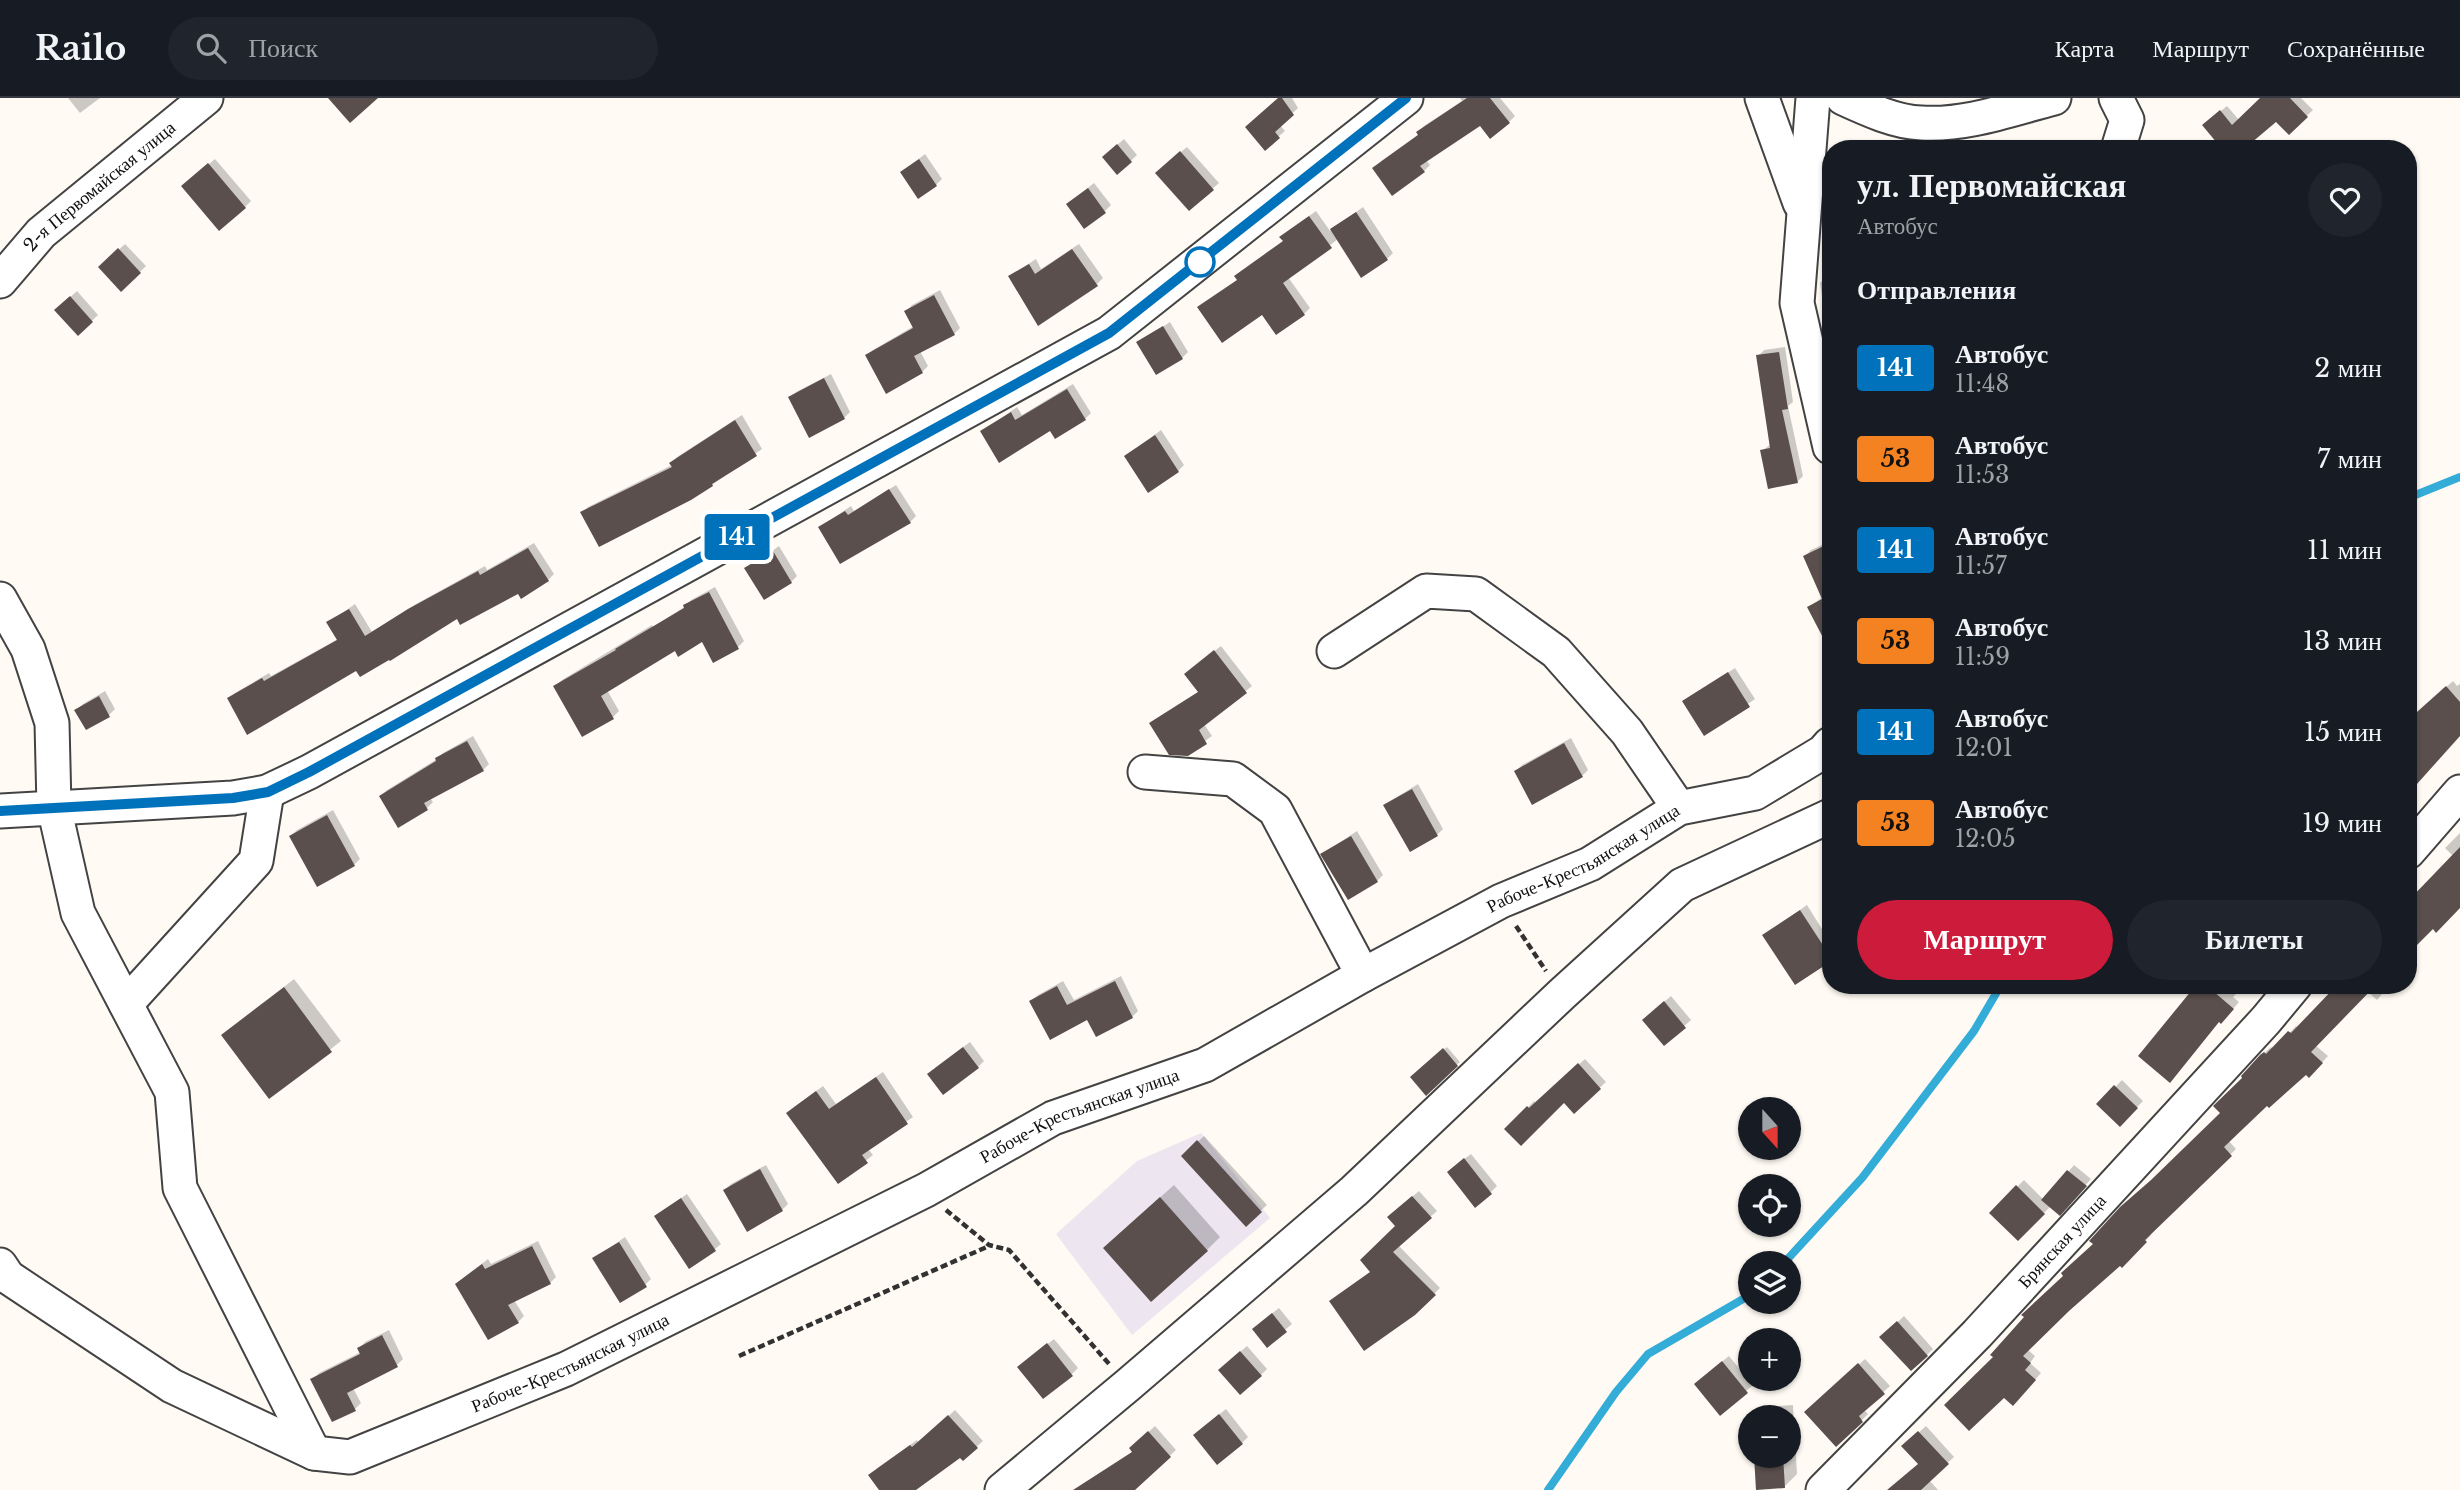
<!DOCTYPE html>
<html lang="ru">
<meta charset="utf-8">
<style>
:root{--surface:#171b24;--page:#20242c;--text:#f1f3f6;--muted:#9ea1a6;--line:#363941;--accent:#cd1b3b}
body{margin:0;font-family:"Libre Baskerville",serif;background:var(--page);color:var(--text);height:100vh;display:flex;flex-direction:column;font-size:26px;white-space:nowrap}
*{box-sizing:border-box;margin:0}
p{font-size:23px;color:var(--muted)}
.icon{flex:none;width:38px;height:38px;fill:none;stroke:currentColor;stroke-width:2;stroke-linecap:round;stroke-linejoin:round}
.map{position:relative;flex:1;overflow:hidden}
.panel{position:absolute;left:1822px;top:42px;width:595px;height:854px;display:flex;flex-direction:column;background:var(--surface);border-radius:28px;box-shadow:0 2px 5px #0004}
.panel>*{flex:none}
.badge{padding:0 14px;border-radius:5px;font-size:24px;line-height:46px}
.needle{width:46px;rotate:159deg}
.fabs{position:absolute;left:1738px;top:999px;display:grid;gap:14px}
.fabs a{display:grid;place-items:center;width:63px;height:63px;border-radius:50%;background:var(--surface);box-shadow:0 2px 5px #0004;font-size:35px}
.map>.badge{position:absolute;translate:-50% -50%;box-shadow:0 0 0 4px #fff}
h2{padding:0 35px;font-size:26px;line-height:63px}
.round{display:grid;place-items:center;flex:none;width:74px;height:74px;border-radius:37px;background:var(--page)}
.headline{display:flex;align-items:center;justify-content:space-between;height:119px;padding:0 35px}
h1{font-size:33px;font-weight:600;line-height:52px}
.button{display:flex;gap:14px;margin-top:auto;padding:14px 35px}
.button a{flex:1;height:80px;border-radius:42px;background:var(--accent);color:#fff;font-size:28px;font-weight:600;line-height:80px;text-align:center}
.button a+a{background:var(--page);color:var(--text)}
ul{padding:0;list-style:none}
li{display:flex;align-items:center;gap:21px;height:91px;padding:0 35px}
li div{flex:1}
li b{display:block;font-size:26px}
li em{font-style:normal}
li .badge{min-width:77px;font-weight:700;text-align:center}
header{display:flex;align-items:center;gap:42px;box-sizing:border-box;height:98px;padding:0 35px;background:var(--surface);border-bottom:2px solid var(--line)}
header strong{font-size:33px}
nav{display:flex;gap:38px;margin-inline-start:auto;font-size:24px}
.search{width:490px;height:63px;background:var(--page);display:flex;align-items:center;gap:18px;box-sizing:border-box;padding:0 24px;border-radius:38px;color:var(--muted);font-size:26px}
.map>svg:first-child{display:block}
.industrial{fill:#ede5ef}
.shadow{fill:#0003}
.lines{fill:none;stroke-linecap:round;stroke-linejoin:round}
.stream{stroke:#34acd8;stroke-width:8}
.building{fill:#5a4f4c}
.minor-casing{stroke:#434343;stroke-width:37}
.path{stroke:#323232;stroke-width:4.5;stroke-dasharray:7 3.5;stroke-linecap:butt}
.minor{stroke:#fff;stroke-width:33}
.line-casing{stroke:#fff;stroke-width:16}
.line{stroke:#0072bc;stroke-width:10}
.stop-dot{fill:#fff;stroke:#0072bc;stroke-width:3.5}
.labels{text-anchor:middle;dominant-baseline:central;stroke-width:7;stroke-linejoin:round;paint-order:stroke}
.street-label{font-size:18px;fill:#101010;stroke:#fff}
</style>
<header>
<strong>Railo</strong>
<div class="search"><svg class="icon" aria-label="search" viewBox="0 0 24 24"><circle cx="10" cy="10" r="6"/><path d="M15 15l6 6"/></svg>Поиск</div>
<nav><a>Карта</a><a>Маршрут</a><a>Сохранённые</a></nav>
</header>
<div class="map">
<svg width="2460" height="1392" viewBox="0 0 2460 1392">
<rect width="100%" height="100%" fill="#fffbf4"/>
<polygon class="industrial" points="1201,1035 1270,1120 1132,1237 1056,1136 1137,1063"/>
<g class="shadow">
<polygon points="68,0 100,0 80,15"/>
<polygon points="1279,0 1292,0 1298,10 1280,27 1285,33 1265,50"/>
<polygon points="1460,0 1500,0 1515,18 1509,24 1480,26 1426,62 1430,67 1424,73 1380,64 1419,36 1418,34 1424,28 1462,3"/>
<polygon points="2262,0 2301,0 2313,12 2289,35 2276,21 2241,51 2211,21 2227,8 2239,22"/>
<polygon points="1124,41 1137,57 1118,75 1110,53"/>
<polygon points="1187,49 1219,85 1189,111 1163,69"/>
<polygon points="925,56 942,81 936,87 902,74"/>
<polygon points="215,61 251,103 245,109 189,83"/>
<polygon points="1094,85 1111,107 1105,113 1074,101"/>
<polygon points="1363,109 1393,155 1387,161 1338,141 1288,179 1310,210 1304,216 1263,215 1200,209 1239,181 1284,143 1288,133 1316,113 1330,133"/>
<polygon points="125,146 146,168 121,192 100,169"/>
<polygon points="1079,146 1103,180 1097,186 1010,178 1036,161 1041,171"/>
<polygon points="1830,178 1830,217 1825,218 1820,185 1826,179"/>
<polygon points="940,192 960,230 954,236 920,253 928,268 922,274 867,258 873,252 914,228 906,213 912,207"/>
<polygon points="77,193 98,217 78,236 56,212"/>
<polygon points="1170,224 1188,254 1182,260 1139,245"/>
<polygon points="1785,249 1793,304 1788,308 1803,378 1797,384 1762,353 1771,346 1758,258 1764,252"/>
<polygon points="831,276 850,314 844,320 790,300 796,294"/>
<polygon points="1073,286 1091,315 1085,321 1051,330 982,334 1017,309 1022,317"/>
<polygon points="742,317 762,351 712,387 582,415 588,409 672,367 671,365 677,359"/>
<polygon points="1161,332 1184,367 1178,373 1126,358"/>
<polygon points="896,387 916,418 910,424 820,429 851,408 854,413"/>
<polygon points="1830,443 1830,550 1809,509 1823,499 1805,458 1811,452"/>
<polygon points="534,445 554,476 548,482 457,519 356,570 229,601 235,595 269,575 271,578 338,541 328,525 355,506 372,534 416,506 485,468 487,472"/>
<polygon points="779,448 797,478 791,484 747,471"/>
<polygon points="715,489 744,543 738,549 714,562 703,541 675,551 607,592 619,613 613,619 556,588 562,582 652,527 653,529 686,508 691,502"/>
<polygon points="1221,548 1252,588 1204,626 1212,638 1187,656 1151,625 1200,593 1193,570"/>
<polygon points="1735,570 1755,601 1704,636 1684,604"/>
<polygon points="2453,583 2457,588 2460,586 2460,636 2408,694 2408,624"/>
<polygon points="105,593 115,611 109,617 77,612 83,606"/>
<polygon points="473,638 489,666 483,672 430,700 433,704 427,710 381,698 387,692 437,661 443,655"/>
<polygon points="1571,640 1588,672 1582,678 1516,673 1522,667"/>
<polygon points="1418,686 1443,731 1437,737 1386,708 1392,702"/>
<polygon points="333,712 360,761 354,767 291,738 297,732"/>
<polygon points="1357,733 1383,777 1377,783 1322,756"/>
<polygon points="2460,735 2460,808 2433,829 2408,854 2408,805 2453,758 2445,750"/>
<polygon points="1807,807 1830,844 1830,862 1795,885 1764,837"/>
<polygon points="1121,878 1138,913 1132,919 1088,920 1031,903 1038,897 1063,883 1074,902"/>
<polygon points="294,881 341,943 269,999 223,937"/>
<polygon points="2245,887 2233,899 2239,904 2227,918 2190,897 2179,888"/>
<polygon points="2340,887 2390,887 2377,902 2368,894 2315,947 2328,958 2315,972 2306,975 2267,1005 2228,1042 2236,1051 2150,1135 2151,1137 2122,1168 2120,1166 2068,1212 2027,1251 2035,1258 2030,1265 2041,1275 2019,1300 1995,1259 2095,1145 2222,1015 2244,980 2261,958 2271,949 2273,952 2296,928 2298,931"/>
<polygon points="1671,898 1691,922 1664,946 1650,916"/>
<polygon points="970,944 984,963 978,969 935,970"/>
<polygon points="1447,949 1460,964 1426,995 1412,979"/>
<polygon points="1585,961 1606,984 1574,1013 1564,1002 1506,1031 1534,1003 1536,1005"/>
<polygon points="883,974 913,1019 868,1051 873,1057 838,1084 794,1009 823,988 836,1006"/>
<polygon points="2122,982 2143,1003 2120,1027 2099,1006"/>
<polygon points="1204,1038 1267,1107 1246,1126 1183,1058"/>
<polygon points="1471,1056 1497,1088 1491,1094 1455,1068"/>
<polygon points="766,1067 788,1106 782,1112 747,1131 725,1092 731,1086"/>
<polygon points="2074,1067 2091,1081 2060,1115 2051,1108 2018,1141 1991,1115 2024,1082 2044,1102"/>
<polygon points="1174,1087 1220,1139 1207,1152 1118,1137"/>
<polygon points="1419,1093 1437,1113 1398,1147 1440,1190 1414,1216 1331,1203 1376,1172 1397,1128 1395,1113"/>
<polygon points="687,1096 721,1146 714,1152 656,1118"/>
<polygon points="625,1139 651,1181 645,1187 594,1161"/>
<polygon points="538,1143 556,1179 550,1185 514,1202 524,1218 518,1224 463,1180 488,1161 491,1166"/>
<polygon points="1279,1210 1292,1226 1267,1247 1260,1225"/>
<polygon points="1904,1218 1933,1251 1927,1257 1887,1234"/>
<polygon points="389,1232 403,1261 397,1267 353,1290 361,1305 355,1311 333,1322 313,1281 319,1275 361,1254 359,1251 365,1244"/>
<polygon points="1054,1241 1078,1270 1072,1276 1026,1263"/>
<polygon points="1247,1248 1267,1271 1261,1277 1226,1266"/>
<polygon points="1729,1258 1753,1287 1724,1312 1702,1280"/>
<polygon points="1865,1261 1890,1288 1864,1312 1868,1316 1837,1347 1812,1308"/>
<polygon points="1793,1307 1797,1376 1785,1388 1756,1358 1788,1358 1788,1320 1755,1320 1766,1309"/>
<polygon points="1226,1311 1248,1339 1242,1345 1201,1331"/>
<polygon points="955,1312 983,1343 963,1361 960,1358 913,1392 881,1392 876,1371 917,1342 919,1345"/>
<polygon points="1155,1328 1176,1352 1133,1392 1094,1392 1089,1384 1134,1353 1131,1350"/>
<polygon points="1926,1328 1954,1359 1929,1382 1938,1392 1893,1392 1920,1366 1904,1348"/>
</g>
<g class="lines">
<g class="stream">
<polyline points="2408,400 2460,379"/>
<polyline points="1783,1166 1862,1080 1974,933 2001,887"/>
<polyline points="1548,1392 1616,1294 1648,1256 1750,1197"/>
</g>
</g>
<g class="building">
<polygon points="328,0 378,0 350,25"/>
<polygon points="1278,0 1282,0 1294,17 1275,34 1280,40 1265,53 1245,29"/>
<polygon points="1467,0 1490,0 1510,25 1490,41 1480,28 1420,68 1425,74 1392,98 1372,70 1418,37 1416,34"/>
<polygon points="2260,0 2290,0 2308,19 2289,37 2276,24 2244,51 2222,51 2202,27 2220,12 2232,27"/>
<polygon points="1117,46 1132,64 1117,77 1102,59"/>
<polygon points="1180,53 1214,92 1189,113 1155,75"/>
<polygon points="919,61 937,88 918,101 900,74"/>
<polygon points="208,65 246,110 219,133 181,88"/>
<polygon points="1088,90 1106,115 1084,131 1066,106"/>
<polygon points="1356,114 1388,162 1361,180 1330,131"/>
<polygon points="1309,118 1332,150 1283,185 1305,217 1276,237 1262,217 1222,245 1197,209 1237,182 1234,178 1283,143 1279,139"/>
<polygon points="118,150 141,175 121,194 98,169"/>
<polygon points="1072,151 1098,188 1038,228 1008,178 1029,166 1035,176"/>
<polygon points="934,197 955,237 914,258 923,275 886,296 865,257 913,230 904,213"/>
<polygon points="70,198 93,224 78,238 54,212"/>
<polygon points="1163,228 1183,261 1156,277 1136,244"/>
<polygon points="1779,254 1788,311 1782,312 1798,385 1768,391 1760,352 1770,350 1756,257"/>
<polygon points="824,280 845,321 809,340 788,299"/>
<polygon points="1067,291 1086,322 1055,341 1050,333 999,365 980,333 1011,314 1015,322"/>
<polygon points="735,322 757,358 712,386 713,388 691,402 599,449 580,414 672,369 669,365"/>
<polygon points="1155,337 1179,374 1148,395 1124,358"/>
<polygon points="889,391 911,425 840,466 818,429 845,413 848,417"/>
<polygon points="1830,445 1830,553 1807,509 1822,501 1803,458"/>
<polygon points="528,450 549,483 521,501 518,496 460,527 457,521 390,563 389,562 360,579 356,573 247,637 227,600 262,580 264,583 337,542 326,524 349,511 365,538 408,511 478,473 480,477"/>
<polygon points="773,453 792,485 764,502 744,470"/>
<polygon points="709,494 739,551 713,565 702,544 678,559 675,553 601,598 614,621 582,639 553,588 616,552 615,551 684,510 683,507"/>
<polygon points="1214,552 1247,595 1199,632 1207,646 1188,658 1169,657 1149,625 1198,594 1184,576"/>
<polygon points="1728,574 1750,609 1704,638 1682,603"/>
<polygon points="2446,588 2460,604 2460,638 2408,696 2408,622"/>
<polygon points="99,598 110,619 86,632 74,612"/>
<polygon points="467,643 484,673 424,705 428,712 398,730 379,698 436,663 435,660"/>
<polygon points="1564,645 1583,679 1532,707 1514,673"/>
<polygon points="1412,691 1438,738 1410,754 1383,707"/>
<polygon points="327,717 355,768 317,789 289,738"/>
<polygon points="1351,738 1378,784 1348,802 1320,756"/>
<polygon points="2460,749 2460,810 2436,835 2433,831 2408,856 2408,803"/>
<polygon points="1800,812 1830,858 1830,864 1795,887 1762,837"/>
<polygon points="1115,883 1133,920 1096,939 1087,922 1050,942 1029,903 1057,888 1067,907"/>
<polygon points="2196,887 2206,887 2234,911 2221,926 2219,924 2170,985 2138,958"/>
<polygon points="2337,887 2376,887 2311,954 2323,965 2309,980 2306,977 2269,1010 2267,1008 2224,1049 2232,1058 2145,1142 2147,1144 2122,1170 2120,1168 2069,1213 2023,1258 2031,1265 2025,1272 2036,1282 2013,1308 2004,1300 1969,1333 1944,1307 1993,1259 1990,1257 2024,1219 2021,1217 2063,1178 2061,1175 2093,1146 2089,1143 2120,1109 2151,1082 2220,1015 2213,1008 2242,980 2241,978 2260,957 2264,954 2266,956 2288,933 2291,935"/>
<polygon points="284,889 332,954 269,1001 221,937"/>
<polygon points="1664,903 1686,930 1664,948 1642,922"/>
<polygon points="963,949 979,970 943,997 927,976"/>
<polygon points="1443,950 1458,968 1426,998 1410,979"/>
<polygon points="1578,965 1601,991 1574,1016 1564,1005 1521,1048 1504,1031 1527,1008 1529,1010"/>
<polygon points="876,979 908,1026 862,1057 868,1065 838,1086 786,1015 816,993 829,1011"/>
<polygon points="2114,987 2138,1010 2120,1029 2096,1006"/>
<polygon points="1197,1042 1262,1114 1246,1129 1181,1058"/>
<polygon points="1464,1060 1492,1096 1475,1110 1447,1074"/>
<polygon points="760,1071 783,1113 747,1134 723,1092"/>
<polygon points="2067,1072 2087,1088 2060,1118 2041,1102"/>
<polygon points="2016,1087 2045,1116 2018,1143 1989,1115"/>
<polygon points="1412,1098 1432,1120 1393,1154 1436,1197 1415,1217 1364,1253 1329,1203 1370,1174 1360,1162 1395,1128 1387,1119"/>
<polygon points="1160,1099 1208,1153 1151,1204 1103,1150"/>
<polygon points="681,1100 716,1153 689,1171 654,1118"/>
<polygon points="619,1144 647,1189 620,1205 592,1160"/>
<polygon points="532,1148 551,1186 508,1207 519,1225 488,1242 455,1186 482,1166 485,1171"/>
<polygon points="1272,1215 1287,1234 1267,1250 1252,1231"/>
<polygon points="1897,1223 1928,1258 1911,1273 1879,1239"/>
<polygon points="382,1237 398,1269 347,1295 356,1313 332,1324 310,1281 360,1256 357,1250"/>
<polygon points="1047,1245 1073,1278 1043,1301 1017,1269"/>
<polygon points="1240,1253 1262,1278 1240,1297 1218,1272"/>
<polygon points="1722,1263 1748,1295 1720,1318 1694,1286"/>
<polygon points="1858,1265 1885,1296 1859,1318 1863,1324 1836,1349 1804,1314"/>
<polygon points="1219,1316 1243,1346 1217,1367 1193,1337"/>
<polygon points="948,1317 978,1350 963,1363 960,1360 916,1392 879,1392 868,1377 910,1347 912,1349"/>
<polygon points="1148,1333 1171,1359 1135,1392 1073,1392 1132,1354 1129,1350"/>
<polygon points="1918,1333 1949,1366 1921,1392 1887,1392 1918,1366 1901,1348"/>
<polygon points="1754,1358 1783,1358 1785,1390 1756,1392"/>
</g>
<g class="lines">
<g class="minor-casing">
<g id="minor">
<polyline points="1762,0 1800,105"/>
<polyline points="1813,0 1797,205 1830,349"/>
<path d="M1843,0c24,11 52,24 78,25 45,3 90,-14 133,-25"/>
<polyline points="2116,0 2127,22 2118,51"/>
<path id="s1" d="M0,183l41,-48 165,-135"/>
<polyline points="0,501 28,551 52,625 54,709 78,815 172,994 180,1090 314,1355"/>
<polyline points="1334,553 1426,493 1476,496 1556,554 1627,634 1679,710"/>
<polyline points="1145,674 1233,681 1275,712 1363,877"/>
<polyline points="0,713 233,700 267,694 309,674 1109,235 1406,0"/>
<polyline points="2408,754 2460,694"/>
<polyline points="126,906 256,763 267,694"/>
<path id="s2" d="M0,1167l8,12 164,109 142,67 36,4 216,-88 360,-179 127,-72 152,-53 158,-90 138,-74 89,-37 89,-56 76,-15 68,-41 7,-8"/>
<polyline points="1002,1392 1128,1287 1354,1093 1562,896 1682,787 1830,718"/>
<path id="s3" d="M1823,1392l154,-156 289,-314 29,-35"/>
</g>
</g>
<g class="path">
<polyline points="1516,828 1546,873"/>
<polyline points="946,1112 989,1147 1009,1152 1110,1267"/>
<polyline points="739,1258 989,1148"/>
</g>
<use href="#minor" class="minor"/>
</g>
<g class="lines">
<g class="line-casing">
<polyline id="line" points="0,713 233,700 268,694 309,674 1109,235 1406,0"/>
</g>
<use href="#line" class="line"/>
</g>
<circle class="stop-dot" cx="1200" cy="164" r="14"/>
<g class="labels">
<g class="street-label">
<text stroke="none"><textPath href="#s1" startOffset="138">2-я Первомайская улица</textPath></text>
<text stroke="none"><textPath href="#s2" startOffset="1778">Рабоче-Крестьянская улица</textPath></text>
<text stroke="none"><textPath href="#s2" startOffset="1211">Рабоче-Крестьянская улица</textPath></text>
<text stroke="none"><textPath href="#s3" startOffset="345">Брянская улица</textPath></text>
<text stroke="none"><textPath href="#s2" startOffset="644">Рабоче-Крестьянская улица</textPath></text>
</g>
</g>
</svg>
<div class="fabs">
<a><svg class="needle" viewBox="-14 -14 28 28"><path d="M0-13l5 13h-10z" fill="#e53935"/><path d="M0 13l5-13h-10z" fill="#9ea1a6"/></svg></a>
<a><svg class="icon" aria-label="locate" viewBox="0 0 24 24"><circle cx="12" cy="12" r="6"/><path d="M12 2v4M12 18v4M2 12h4M18 12h4"/></svg></a>
<a><svg class="icon" aria-label="layers" viewBox="0 0 24 24"><path d="M12 4l9 5-9 5-9-5zM3 14l9 5 9-5"/></svg></a>
<a>+</a>
<a>−</a>
</div>
<b class="badge" style="left:737px;top:439px;background:#0072bc;color:#fff">141</b>
<section class="panel">
<div class="headline"><div><h1>ул. Первомайская</h1><p>Автобус</p></div><a class="round"><svg class="icon" aria-label="heart" viewBox="0 0 24 24"><path d="M12 20l-8-8c-3-5 5-10 8-4 3-6 11-1 8 4z"/></svg></a></div>
<h2>Отправления</h2>
<ul>
<li><span class="badge" style="background:#0072bc;color:#fff">141</span><div><b>Автобус</b><p>11:48</p></div><em>2 мин</em></li>
<li><span class="badge" style="background:#f58220;color:#111">53</span><div><b>Автобус</b><p>11:53</p></div><em>7 мин</em></li>
<li><span class="badge" style="background:#0072bc;color:#fff">141</span><div><b>Автобус</b><p>11:57</p></div><em>11 мин</em></li>
<li><span class="badge" style="background:#f58220;color:#111">53</span><div><b>Автобус</b><p>11:59</p></div><em>13 мин</em></li>
<li><span class="badge" style="background:#0072bc;color:#fff">141</span><div><b>Автобус</b><p>12:01</p></div><em>15 мин</em></li>
<li><span class="badge" style="background:#f58220;color:#111">53</span><div><b>Автобус</b><p>12:05</p></div><em>19 мин</em></li>
</ul>
<div class="button"><a>Маршрут</a><a>Билеты</a></div>
</section>
</div>
